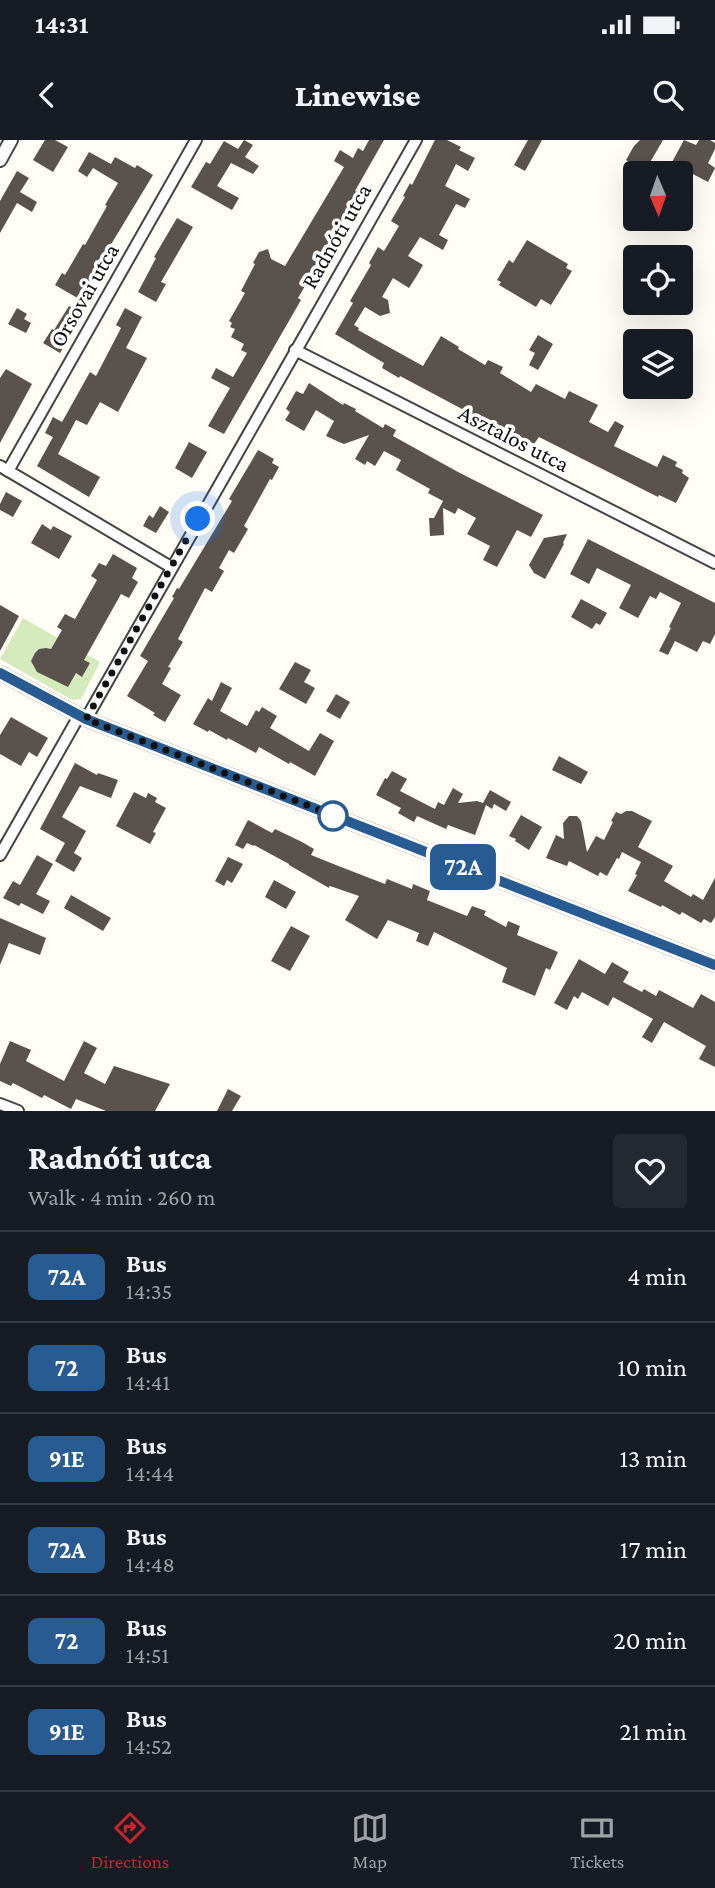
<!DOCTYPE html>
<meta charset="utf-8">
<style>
:root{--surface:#171b24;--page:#242831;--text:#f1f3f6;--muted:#9ea1a6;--line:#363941;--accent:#c4262e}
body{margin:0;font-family:"Crimson Pro",serif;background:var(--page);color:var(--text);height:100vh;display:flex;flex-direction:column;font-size:26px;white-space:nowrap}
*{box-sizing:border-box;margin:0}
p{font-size:23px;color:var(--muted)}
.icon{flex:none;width:38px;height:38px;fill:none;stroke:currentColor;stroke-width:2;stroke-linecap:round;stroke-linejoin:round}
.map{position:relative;height:971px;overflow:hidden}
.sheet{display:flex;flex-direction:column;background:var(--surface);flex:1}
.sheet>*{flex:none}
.badge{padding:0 14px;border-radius:10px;font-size:24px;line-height:46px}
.needle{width:46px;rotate:178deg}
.fabs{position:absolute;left:623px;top:21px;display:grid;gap:14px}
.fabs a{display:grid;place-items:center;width:70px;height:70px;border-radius:7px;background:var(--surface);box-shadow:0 7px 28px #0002;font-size:35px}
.you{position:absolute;width:35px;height:35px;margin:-18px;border:5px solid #fff;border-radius:50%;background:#1a73e8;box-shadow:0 0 0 10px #1a73e833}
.map>.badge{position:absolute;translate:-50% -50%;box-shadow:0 0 0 4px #fff}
.round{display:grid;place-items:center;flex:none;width:74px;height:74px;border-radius:7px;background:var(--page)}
.overview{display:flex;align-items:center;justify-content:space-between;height:119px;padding:0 28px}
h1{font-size:33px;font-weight:800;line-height:52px}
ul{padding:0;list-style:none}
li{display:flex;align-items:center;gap:21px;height:91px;padding:0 28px;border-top:2px solid var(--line)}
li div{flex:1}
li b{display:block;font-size:26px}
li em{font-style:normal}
li .badge{min-width:77px;font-weight:700;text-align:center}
.status{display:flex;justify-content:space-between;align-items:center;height:49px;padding:0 35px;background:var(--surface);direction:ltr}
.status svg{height:19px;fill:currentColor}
header{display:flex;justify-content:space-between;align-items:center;height:91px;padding:0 28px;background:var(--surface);font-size:32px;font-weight:800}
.tab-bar{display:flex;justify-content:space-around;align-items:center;height:98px;border-top:2px solid var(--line);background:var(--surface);font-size:19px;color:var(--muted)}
.tab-bar a{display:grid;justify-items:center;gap:4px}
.tab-bar .current{color:var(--accent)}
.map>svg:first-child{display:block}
.green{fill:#d5ebbd}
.building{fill:#5a524d}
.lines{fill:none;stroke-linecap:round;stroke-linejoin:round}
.minor-casing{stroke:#444;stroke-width:14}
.tertiary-casing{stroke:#444;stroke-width:16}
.minor{stroke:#fff;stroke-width:10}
.tertiary{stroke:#fff;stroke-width:12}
.line-casing{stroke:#fff;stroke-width:16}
.line{stroke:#275b91;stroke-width:10}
.walk{stroke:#111;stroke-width:7;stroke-dasharray:0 12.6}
.stop-dot{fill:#fff;stroke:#275b91;stroke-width:3.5}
.labels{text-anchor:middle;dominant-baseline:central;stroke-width:7;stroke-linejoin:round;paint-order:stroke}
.street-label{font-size:23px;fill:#111;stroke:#fff}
</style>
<div class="status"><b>14:31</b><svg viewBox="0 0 49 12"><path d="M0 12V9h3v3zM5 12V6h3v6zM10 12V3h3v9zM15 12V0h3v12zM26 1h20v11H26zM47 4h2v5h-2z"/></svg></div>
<header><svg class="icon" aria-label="back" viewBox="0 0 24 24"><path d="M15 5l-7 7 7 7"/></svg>Linewise<svg class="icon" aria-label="search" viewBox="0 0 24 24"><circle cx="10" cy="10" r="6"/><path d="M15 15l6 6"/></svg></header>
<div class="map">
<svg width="715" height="971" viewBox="0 0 715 971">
<rect width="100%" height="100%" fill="#fffdf5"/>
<polygon class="green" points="23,478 100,522 81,559 72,560 0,519"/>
<g class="building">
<polygon points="45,0 55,0 68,7 53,32 33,20"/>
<polygon points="244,0 253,5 245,17 259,26 253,34 231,23 217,46 239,58 232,70 191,47 206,22 210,24 224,1 238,9"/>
<polygon points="369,0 384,0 355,51 359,53 298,158 301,160 224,294 208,286 230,248 211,238 216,228 233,237 247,213 241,210 244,204 231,197 235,189 230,187 232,183 229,181 245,153 241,151 255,124 253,123 259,112 268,109 271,119 285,126 344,27 334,21 340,10 353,18 358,8 363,11"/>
<polygon points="435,0 447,0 461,7 459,10 475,18 468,31 456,24 445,46 470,59 465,68 456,64 439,95 448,100 443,110 420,97 408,116 423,125 416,137 409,148 393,138 382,157 388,160 390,173 380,176 365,167 354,185 359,188 358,190 423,226 441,196 459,207 458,209 485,225 488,220 503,227 500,233 531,252 536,244 565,259 569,251 598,265 589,282 608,292 615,281 624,286 614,306 657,327 663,315 677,322 675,326 683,330 682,333 689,338 676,363 659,355 658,357 539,297 534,304 478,274 477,277 400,236 399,238 382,228 384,223 335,194 353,163 350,161 371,125 369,123 378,107 384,111 399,86 391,81 405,57 403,56 410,43 412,45"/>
<polygon points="528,0 542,0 525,31 514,25"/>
<polygon points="640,0 663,0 645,31 626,20 634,6"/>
<polygon points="684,0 696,5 699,0 710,0 715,3 715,9 708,23 715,28 708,42 687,31 686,33 666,33"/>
<polygon points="89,12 111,24 115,17 135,28 137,25 153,35 104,116 106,117 81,160 55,145 62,133 65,135 83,104 85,105 107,66 105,65 118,43 93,28 87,37 78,31"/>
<polygon points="17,31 29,38 20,52 37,62 32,72 17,63 0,93 0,61"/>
<polygon points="177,78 193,87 161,142 166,144 156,162 138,152 156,118 154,117"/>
<polygon points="527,100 568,124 566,128 572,131 551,165 541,159 536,167 499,145 501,142 497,140 509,120 513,123"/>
<polygon points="69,166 83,174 60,213 43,203 52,189 54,190"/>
<polygon points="17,168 27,174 24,179 31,183 26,193 8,184"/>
<polygon points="125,168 142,177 126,208 147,218 118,272 100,262 87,285 76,280 58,314 100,337 89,357 37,326 53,297 45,293 53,277 62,282 90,232 96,236 121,188 116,185"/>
<polygon points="538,195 553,204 538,230 529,225 535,213 529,210"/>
<polygon points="6,229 32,244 0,303 0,238"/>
<polygon points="309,243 343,265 344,263 356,269 355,271 383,288 385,284 396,290 393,296 458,332 543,375 531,397 517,390 497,427 483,420 490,406 467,394 476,378 458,368 455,374 443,368 444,395 430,396 429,378 434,378 443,361 428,353 430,349 396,330 401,320 384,311 375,326 367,321 365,325 355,319 369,295 344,304 339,302 326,296 334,281 316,270 304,291 285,280 290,272 286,269 296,251 303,254"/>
<polygon points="189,302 207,312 192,338 175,328"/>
<polygon points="258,310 274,319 272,323 279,327 272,340 270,339 244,386 248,389 234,413 229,410 219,428 224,431 212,452 205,448 178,499 183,502 168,527 171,528 162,544 181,555 165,582 153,575 155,573 127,556 148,521 140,516 174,458 172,457 177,448 179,449 232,361 229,359"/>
<polygon points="6,352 22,361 13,377 0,370 0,364"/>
<polygon points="160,366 169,372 156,393 143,386 149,375 153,378"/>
<polygon points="42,384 51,390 53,386 72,396 59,419 31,403"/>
<polygon points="567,394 563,403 564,404 545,439 534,433 529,425 544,398"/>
<polygon points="588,399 715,463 715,494 710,504 703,501 697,512 675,501 668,515 659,511 671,488 669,487 681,463 660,452 656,459 650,456 638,478 619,468 631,445 597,428 589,444 570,434"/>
<polygon points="113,414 137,428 132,438 138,442 129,458 121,454 84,520 90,523 82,537 76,533 68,547 37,532 31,521 35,513 39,509 46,508 51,509 62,490 57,487 65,474 75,479 97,440 91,436 99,423 106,426"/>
<polygon points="581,459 607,473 600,485 596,483 592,489 571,477"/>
<polygon points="0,465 19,476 0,511"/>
<polygon points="295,522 311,530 304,542 315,548 306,564 279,549"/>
<polygon points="221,542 232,548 220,571 247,586 256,570 259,572 262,567 277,576 270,588 309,611 320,593 334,601 315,636 290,622 289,624 259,607 256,613 228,598 227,600 209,590 208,592 193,584 208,558 212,561"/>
<polygon points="336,554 350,562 340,579 326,571"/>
<polygon points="11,577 48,598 37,617 29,612 21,626 0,614 0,595"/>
<polygon points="559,616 588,632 581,644 552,630"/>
<polygon points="75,623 97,635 98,633 118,640 111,658 80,646 62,677 86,691 74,713 82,718 74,732 55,721 65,703 40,689"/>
<polygon points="392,631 407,639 400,651 435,669 438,662 444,665 453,648 463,654 458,663 477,661 483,663 490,650 511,662 506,671 494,664 492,669 486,665 475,695 448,685 446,689 417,676 414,682 398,673 401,668 376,655 385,638 387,639"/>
<polygon points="134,652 146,658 148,653 157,658 155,662 166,668 153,692 156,693 150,704 116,686"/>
<polygon points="626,671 632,671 652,681 638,707 673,726 664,741 691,757 693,754 703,760 715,738 715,777 711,783 704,779 701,783 682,772 680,775 662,765 661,767 628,751 637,735 635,734 641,722 622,712 619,719 617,718 607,736 600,732 598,736 569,721 567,726 546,718 556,695 564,699 563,683 569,676 577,676 581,681 587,712 596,696 604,700 613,682 611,681 616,672 621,674"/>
<polygon points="521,675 542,687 529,710 515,701 516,699 509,696"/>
<polygon points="248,680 272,693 275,689 302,702 314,709 311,715 341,727 385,744 387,739 412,749 413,744 430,751 427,760 467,776 472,766 486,771 484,775 506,787 508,781 520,786 517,795 558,812 550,830 546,828 535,856 502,842 507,828 434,792 428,806 416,801 419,793 388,780 377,799 345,780 359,756 333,747 329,746 329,748 289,725 289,724 254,705 254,706 247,703 243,709 235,705"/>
<polygon points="37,715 53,724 36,754 50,761 43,774 21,763 19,766 3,758 13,741 20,745"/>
<polygon points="228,717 243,724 232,743 227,740 224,746 215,741"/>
<polygon points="274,740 296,752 286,769 265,757"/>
<polygon points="71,755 111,778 103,791 64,768"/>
<polygon points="0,778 46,798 40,815 9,803 0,825"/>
<polygon points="291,786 310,796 290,831 271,821"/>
<polygon points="579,819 605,834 612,822 629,832 623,842 642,852 644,849 656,856 659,850 693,868 701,854 715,862 715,927 699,919 706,906 664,882 652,903 642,897 653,879 613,857 608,866 582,852 578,859 574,856 567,870 554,863"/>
<polygon points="10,901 31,910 26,921 64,941 84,901 97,908 84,933 105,944 114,926 170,944 155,971 106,971 76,959 71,969 44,955 42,958 13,943 11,946 0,941 0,924"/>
<polygon points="228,949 241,956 232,971 217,971"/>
</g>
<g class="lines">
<g class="minor-casing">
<g id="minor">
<polyline points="295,210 715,423"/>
<polyline points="0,326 171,427"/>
<polyline points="8,331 196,0"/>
<polyline points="86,579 416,0"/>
<polyline points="0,715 79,576"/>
<polyline points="0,964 18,971"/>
</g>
</g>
<g class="tertiary-casing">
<g id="tertiary">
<polyline points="0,20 11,0"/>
<polyline points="0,533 86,579 715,825"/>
</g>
</g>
<use href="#minor" class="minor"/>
<use href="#tertiary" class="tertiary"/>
</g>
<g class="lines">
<g class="line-casing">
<polyline id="line" points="0,533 86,579 715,825"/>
</g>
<use href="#line" class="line"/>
<polyline class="walk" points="198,379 86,579 340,678 333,676"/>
</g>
<circle class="stop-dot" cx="333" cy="676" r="14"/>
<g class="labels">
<g class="street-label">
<text transform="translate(336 96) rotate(-60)">Radnóti utca</text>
<text transform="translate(84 155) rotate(-60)">Orsovai utca</text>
<text transform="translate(514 298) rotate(27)">Asztalos utca</text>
</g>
</g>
</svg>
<div class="fabs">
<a><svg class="needle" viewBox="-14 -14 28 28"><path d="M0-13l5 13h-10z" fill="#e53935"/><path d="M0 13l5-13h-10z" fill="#9ea1a6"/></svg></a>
<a><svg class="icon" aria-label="locate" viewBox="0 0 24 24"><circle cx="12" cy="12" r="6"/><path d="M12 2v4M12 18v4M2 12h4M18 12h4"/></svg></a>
<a><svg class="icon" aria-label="layers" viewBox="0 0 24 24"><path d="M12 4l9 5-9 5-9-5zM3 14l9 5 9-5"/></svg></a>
</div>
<div class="you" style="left:198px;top:379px"></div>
<b class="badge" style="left:463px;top:727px;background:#275b91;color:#fff">72A</b>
</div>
<section class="sheet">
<div class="overview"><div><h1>Radnóti utca</h1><p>Walk · 4 min · 260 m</p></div><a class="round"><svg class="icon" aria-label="heart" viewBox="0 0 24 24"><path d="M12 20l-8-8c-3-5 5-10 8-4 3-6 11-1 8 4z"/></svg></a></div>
<ul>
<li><span class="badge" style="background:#275b91;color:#fff">72A</span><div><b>Bus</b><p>14:35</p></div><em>4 min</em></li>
<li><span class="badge" style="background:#275b91;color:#fff">72</span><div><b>Bus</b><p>14:41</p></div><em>10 min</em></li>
<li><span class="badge" style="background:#275b91;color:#fff">91E</span><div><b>Bus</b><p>14:44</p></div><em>13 min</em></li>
<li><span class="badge" style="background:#275b91;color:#fff">72A</span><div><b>Bus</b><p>14:48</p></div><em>17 min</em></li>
<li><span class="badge" style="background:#275b91;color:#fff">72</span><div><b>Bus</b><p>14:51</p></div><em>20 min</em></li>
<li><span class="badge" style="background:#275b91;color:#fff">91E</span><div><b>Bus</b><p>14:52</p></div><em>21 min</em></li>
</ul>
</section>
<nav class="tab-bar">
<a class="current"><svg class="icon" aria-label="directions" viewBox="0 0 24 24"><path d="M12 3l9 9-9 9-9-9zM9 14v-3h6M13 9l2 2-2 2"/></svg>Directions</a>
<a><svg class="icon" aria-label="map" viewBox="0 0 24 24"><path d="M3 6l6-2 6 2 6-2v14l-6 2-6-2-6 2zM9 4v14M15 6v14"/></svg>Map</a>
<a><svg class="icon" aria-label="tickets" viewBox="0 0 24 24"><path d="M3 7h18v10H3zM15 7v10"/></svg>Tickets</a>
</nav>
